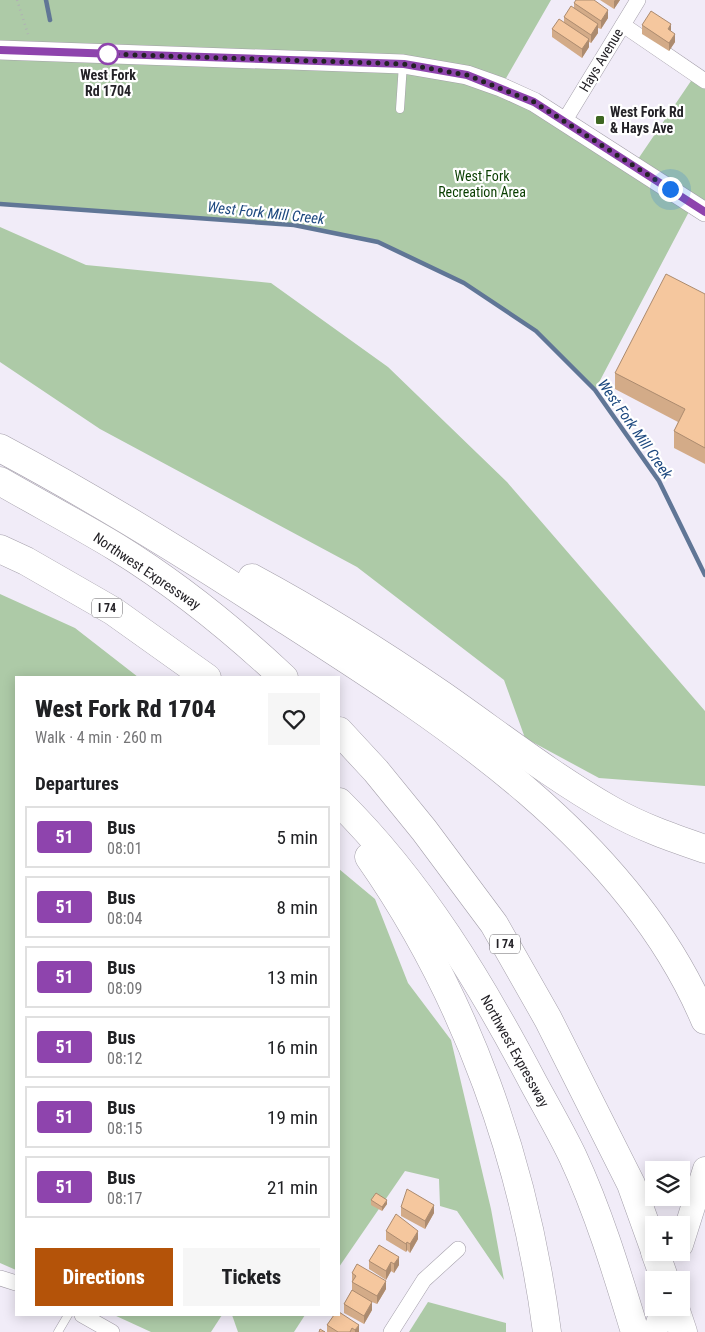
<!DOCTYPE html>
<meta charset="utf-8">
<style>
:root{--surface:#fff;--page:#f6f6f6;--text:#202124;--muted:#757577;--line:#e0e0e0;--accent:#b45309}
body{margin:0;font-family:"Roboto Condensed",sans-serif;background:var(--page);color:var(--text);height:100vh;display:flex;flex-direction:column;font-size:19px;white-space:nowrap}
*{box-sizing:border-box;margin:0}
p{font-size:16px;color:var(--muted)}
.icon{flex:none;width:28px;height:28px;fill:none;stroke:currentColor;stroke-width:2;stroke-linecap:round;stroke-linejoin:round}
.map{position:relative;flex:1;overflow:hidden}
.sheet{position:absolute;left:15px;top:676px;width:325px;height:640px;display:flex;flex-direction:column;background:var(--surface);border-radius:0px;box-shadow:0 2px 12px #0003}
.sheet>*{flex:none}
.badge{padding:0 10px;border-radius:4px;font-size:18px;line-height:32px}
.fabs{position:absolute;left:645px;top:1161px;display:grid;gap:10px}
.fabs a{display:grid;place-items:center;width:45px;height:45px;border-radius:0px;background:var(--surface);box-shadow:0 2px 12px #0003;font-size:25px}
.you{position:absolute;width:25px;height:25px;margin:-12px;border:4px solid #fff;border-radius:50%;background:#1a73e8;box-shadow:0 0 0 8px #1a73e833}
.map>.badge{position:absolute;translate:-50% -50%;box-shadow:0 0 0 2px #fff}
h2{padding:0 20px;font-size:19px;line-height:45px}
.round{display:grid;place-items:center;flex:none;width:52px;height:52px;border-radius:0px;background:var(--page)}
.headline{display:flex;align-items:center;justify-content:space-between;height:85px;padding:0 20px}
h1{font-size:24px;font-weight:800;line-height:38px}
.button{display:flex;gap:10px;margin-top:auto;padding:10px 20px}
.button a{flex:1;height:58px;border-radius:0px;background:var(--accent);color:#fff;font-size:20px;font-weight:800;line-height:58px;text-align:center}
.button a+a{background:var(--page);color:var(--text)}
ul{padding:0;list-style:none}
li{display:flex;align-items:center;gap:15px;height:62px;margin:0 10px 8px;padding:0 10px;border:2px solid var(--line);border-radius:0px}
li div{flex:1}
li b{display:block;font-size:19px}
li em{font-style:normal}
li .badge{min-width:55px;font-weight:700;text-align:center}
.map>svg:first-child{display:block}
.green{fill:#adcaa7}
.lines{fill:none;stroke-linecap:round;stroke-linejoin:round}
.stream{stroke:#607696;stroke-width:4.5}
.service-casing{stroke:#a49faa;stroke-width:9}
.minor-casing{stroke:#a49faa;stroke-width:16}
.tertiary-casing{stroke:#a49faa;stroke-width:20}
.primary-casing{stroke:#a49faa;stroke-width:25}
.motorway-casing{stroke:#a49faa;stroke-width:29}
.path{stroke:#b1adb6;stroke-width:2.5;stroke-dasharray:1 4;stroke-linecap:butt}
.service{stroke:#fff;stroke-width:8}
.minor{stroke:#fff;stroke-width:15}
.tertiary{stroke:#fff;stroke-width:19}
.primary{stroke:#fff;stroke-width:24}
.motorway{stroke:#fff;stroke-width:28}
.wall{fill:#d3ab88}
.shaded-wall{fill:#ac8b6f}
.building{fill:#f5c79e;stroke:#ac8b6f}
.line-casing{stroke:#fff;stroke-width:11}
.line{stroke:#8e44ad;stroke-width:8}
.walk{stroke:#242227;stroke-width:5;stroke-dasharray:0 9}
.stop-dot{fill:#fff;stroke:#8e44ad;stroke-width:2.5}
.poi-dot{fill:#3d6621;stroke:#fff;stroke-width:2}
.labels{text-anchor:middle;dominant-baseline:central;stroke-width:4.5;stroke-linejoin:round;paint-order:stroke}
.shield{fill:#fff;stroke:#666468;stroke-width:1}
.shield-label{font-size:12px;font-weight:bold;fill:#242227}
.street-label{font-size:14px;fill:#242227;stroke:#fff}
.stop-label{font-size:14px;font-weight:bold;fill:#242227;stroke:#fff}
.poi-label{font-size:14px;font-weight:bold;fill:#242227;stroke:#fff;text-anchor:start}
.park-label{font-size:14px;fill:#093e00;stroke:#fff}
.water-label{font-size:15px;font-style:italic;fill:#1c487f;stroke:#fff}
</style>
<div class="map">
<svg width="705" height="1332" viewBox="0 0 705 1332">
<rect width="100%" height="100%" fill="#f1ecf8"/>
<g class="green">
<polygon points="0,0 551,0 501,87 634,165 693,78 705,86 705,212 693,204 595,390 536,331 464,283 378,242 294,225 0,204"/>
<polygon points="0,227 86,265 271,283 388,367 507,482 705,711 705,786 599,778 525,738 504,680 357,567 100,429 0,362"/>
<polygon points="0,594 75,628 138,677 16,678 16,1270 0,1263"/>
<polygon points="339,869 375,899 408,983 451,1040 491,1209 504,1280 457,1211 440,1206 439,1179 405,1171 339,1267"/>
<polygon points="428,1302 506,1323 506,1332 409,1332"/>
<polygon points="114,1315 222,1315 211,1332 151,1332"/>
<polygon points="232,1315 305,1315 294,1332 238,1332"/>
</g>
<g class="lines">
<g class="stream">
<polyline points="46,0 50,20"/>
<polyline points="0,204 294,225 378,242 464,283 536,331 595,390 659,481 705,575"/>
</g>
<g class="service-casing">
<g id="service">
<polyline points="400,109 403,64"/>
<polyline points="58,1332 68,1315"/>
</g>
</g>
<g class="minor-casing">
<g id="minor">
<polyline points="623,25 705,81"/>
<polyline points="565,120 638,0"/>
<polyline points="0,1278 16,1283"/>
<polyline points="82,1315 112,1332"/>
<polyline points="391,1332 424,1280 458,1249"/>
</g>
</g>
<g class="tertiary-casing">
<polyline id="tertiary" points="0,50 403,64 467,75 501,87 534,102 705,212"/>
</g>
<g class="primary-casing">
<g id="primary">
<polyline points="681,1245 705,1169"/>
<polyline points="655,1332 663,1308"/>
</g>
</g>
<g class="motorway-casing">
<g id="motorway">
<path d="M0,448c96,51 188,108 278,167 162,104 349,221 427,405"/>
<path d="M0,481c38,22 78,43 116,66 60,37 116,82 168,131"/>
<polyline points="0,549 26,561 113,611 207,678"/>
<path d="M252,578c65,35 129,75 190,117 56,39 109,81 169,115 30,17 62,28 94,39"/>
<polyline points="339,731 376,771 424,830 494,924 548,1019 631,1184 654,1248"/>
<path d="M339,802c81,80 142,181 195,282 13,24 27,48 39,73 26,56 44,116 62,175"/>
<path d="M369,857c98,140 156,306 178,475"/>
<polyline points="655,1252 665,1280"/>
<polyline points="675,1308 683,1332"/>
</g>
</g>
<polyline class="path" points="17,0 28,34"/>
<use href="#service" class="service"/>
<use href="#minor" class="minor"/>
<use href="#tertiary" class="tertiary"/>
<use href="#primary" class="primary"/>
<use href="#motorway" class="motorway"/>
</g>
<g class="wall">
<polygon points="600,0 620,0 614,9"/>
<polygon points="574,3 608,18 601,29 598,28 598,33 591,43 589,42 589,47 582,58 552,37 552,29 564,22 564,17 574,9"/>
<polygon points="642,25 675,42 669,51 642,34"/>
<polygon points="705,294 705,464 674,448 674,431 678,422 615,389 615,373"/>
<polygon points="371,1200 387,1204 382,1211 371,1205"/>
<polygon points="401,1207 434,1213 425,1229 401,1216"/>
<polygon points="386,1231 418,1239 410,1253 407,1250 406,1252 386,1240"/>
<polygon points="379,1245 399,1265 394,1273 391,1271 386,1280 369,1269 369,1261"/>
<polygon points="352,1273 386,1289 377,1304 372,1302 372,1310 364,1324 344,1313 344,1304 352,1290"/>
<polygon points="334,1315 359,1332 327,1332 327,1325"/>
</g>
<g class="shaded-wall">
<polygon points="615,0 620,0 614,9 614,1"/>
<polygon points="608,10 608,18 601,29 601,21"/>
<polygon points="598,24 598,33 591,43 591,35"/>
<polygon points="671,24 671,33 668,29"/>
<polygon points="675,34 675,42 669,51 669,43"/>
<polygon points="589,39 589,47 582,58 582,49"/>
<polygon points="387,1200 387,1204 382,1211 382,1207"/>
<polygon points="434,1205 434,1213 425,1229 425,1221"/>
<polygon points="418,1231 418,1239 410,1253 410,1244"/>
<polygon points="407,1242 407,1250 406,1252 406,1244"/>
<polygon points="399,1257 399,1265 394,1273 394,1264"/>
<polygon points="391,1262 391,1271 386,1280 386,1271"/>
<polygon points="386,1281 386,1289 377,1304 377,1296"/>
<polygon points="372,1302 372,1310 364,1324 364,1316"/>
<polygon points="359,1325 359,1332 355,1332 355,1330"/>
</g>
<g class="building">
<polygon points="576,0 594,0 608,10 601,21 574,3"/>
<polygon points="571,6 598,24 591,35 564,17"/>
<polygon points="651,11 671,24 668,29 675,34 669,43 642,25"/>
<polygon points="559,19 589,39 582,49 552,29"/>
<polygon points="666,274 705,294 705,448 674,431 685,409 615,373"/>
<polygon points="407,1189 434,1205 425,1221 401,1207"/>
<polygon points="376,1193 387,1200 382,1207 371,1200"/>
<polygon points="396,1214 418,1231 410,1244 407,1242 406,1244 386,1231"/>
<polygon points="379,1245 399,1257 394,1264 391,1262 386,1271 369,1261"/>
<polygon points="357,1264 386,1281 377,1296 352,1282 356,1276 352,1273"/>
<polygon points="352,1290 372,1302 364,1316 344,1304"/>
<polygon points="339,1312 359,1325 355,1330 352,1328 350,1332 338,1332 327,1325 334,1315 339,1315"/>
<polygon points="320,1329 325,1332 319,1332"/>
</g>
<g class="lines">
<g class="line-casing">
<polyline id="line" points="0,50 404,64 467,75 534,102 705,212"/>
</g>
<use href="#line" class="line"/>
<polyline class="walk" points="108,54 404,64 467,75 534,102 670,189"/>
</g>
<circle class="stop-dot" cx="108" cy="54" r="10"/>
<rect class="poi-dot" x="595" y="115" width="10" height="10" rx="2.5"/>
<g class="labels">
<g class="shield">
<rect x="92" y="598.5" width="30" height="19" rx="4"/>
<rect x="490" y="934.5" width="30" height="19" rx="4"/>
</g>
<g class="shield-label">
<text x="107" y="608">I 74</text>
<text x="505" y="944">I 74</text>
</g>
<g class="street-label">
<text transform="translate(601 60) rotate(-59)">Hays Avenue</text>
<text transform="translate(147 571) rotate(34)">Northwest Expressway</text>
<text transform="translate(515 1051) rotate(61)">Northwest Expressway</text>
</g>
<g class="stop-label">
<text x="108" y="75">West Fork<tspan x="108" dy="16">Rd 1704</tspan></text>
</g>
<g class="poi-label">
<text x="610" y="112">West Fork Rd<tspan x="610" dy="16">&amp; Hays Ave</tspan></text>
</g>
<g class="park-label">
<text x="482" y="176">West Fork<tspan x="482" dy="16">Recreation Area</tspan></text>
</g>
<g class="water-label">
<text transform="translate(266 213) rotate(6)">West Fork Mill Creek</text>
<text transform="translate(635 429) rotate(55)">West Fork Mill Creek</text>
</g>
</g>
</svg>
<div class="fabs">
<a><svg class="icon" aria-label="layers" viewBox="0 0 24 24"><path d="M12 4l9 5-9 5-9-5zM3 14l9 5 9-5"/></svg></a>
<a>+</a>
<a>−</a>
</div>
<div class="you" style="left:670px;top:189px"></div>
<section class="sheet">
<div class="headline"><div><h1>West Fork Rd 1704</h1><p>Walk · 4 min · 260 m</p></div><a class="round"><svg class="icon" aria-label="heart" viewBox="0 0 24 24"><path d="M12 20l-8-8c-3-5 5-10 8-4 3-6 11-1 8 4z"/></svg></a></div>
<h2>Departures</h2>
<ul>
<li><span class="badge" style="background:#8e44ad;color:#fff">51</span><div><b>Bus</b><p>08:01</p></div><em>5 min</em></li>
<li><span class="badge" style="background:#8e44ad;color:#fff">51</span><div><b>Bus</b><p>08:04</p></div><em>8 min</em></li>
<li><span class="badge" style="background:#8e44ad;color:#fff">51</span><div><b>Bus</b><p>08:09</p></div><em>13 min</em></li>
<li><span class="badge" style="background:#8e44ad;color:#fff">51</span><div><b>Bus</b><p>08:12</p></div><em>16 min</em></li>
<li><span class="badge" style="background:#8e44ad;color:#fff">51</span><div><b>Bus</b><p>08:15</p></div><em>19 min</em></li>
<li><span class="badge" style="background:#8e44ad;color:#fff">51</span><div><b>Bus</b><p>08:17</p></div><em>21 min</em></li>
</ul>
<div class="button"><a>Directions</a><a>Tickets</a></div>
</section>
</div>
